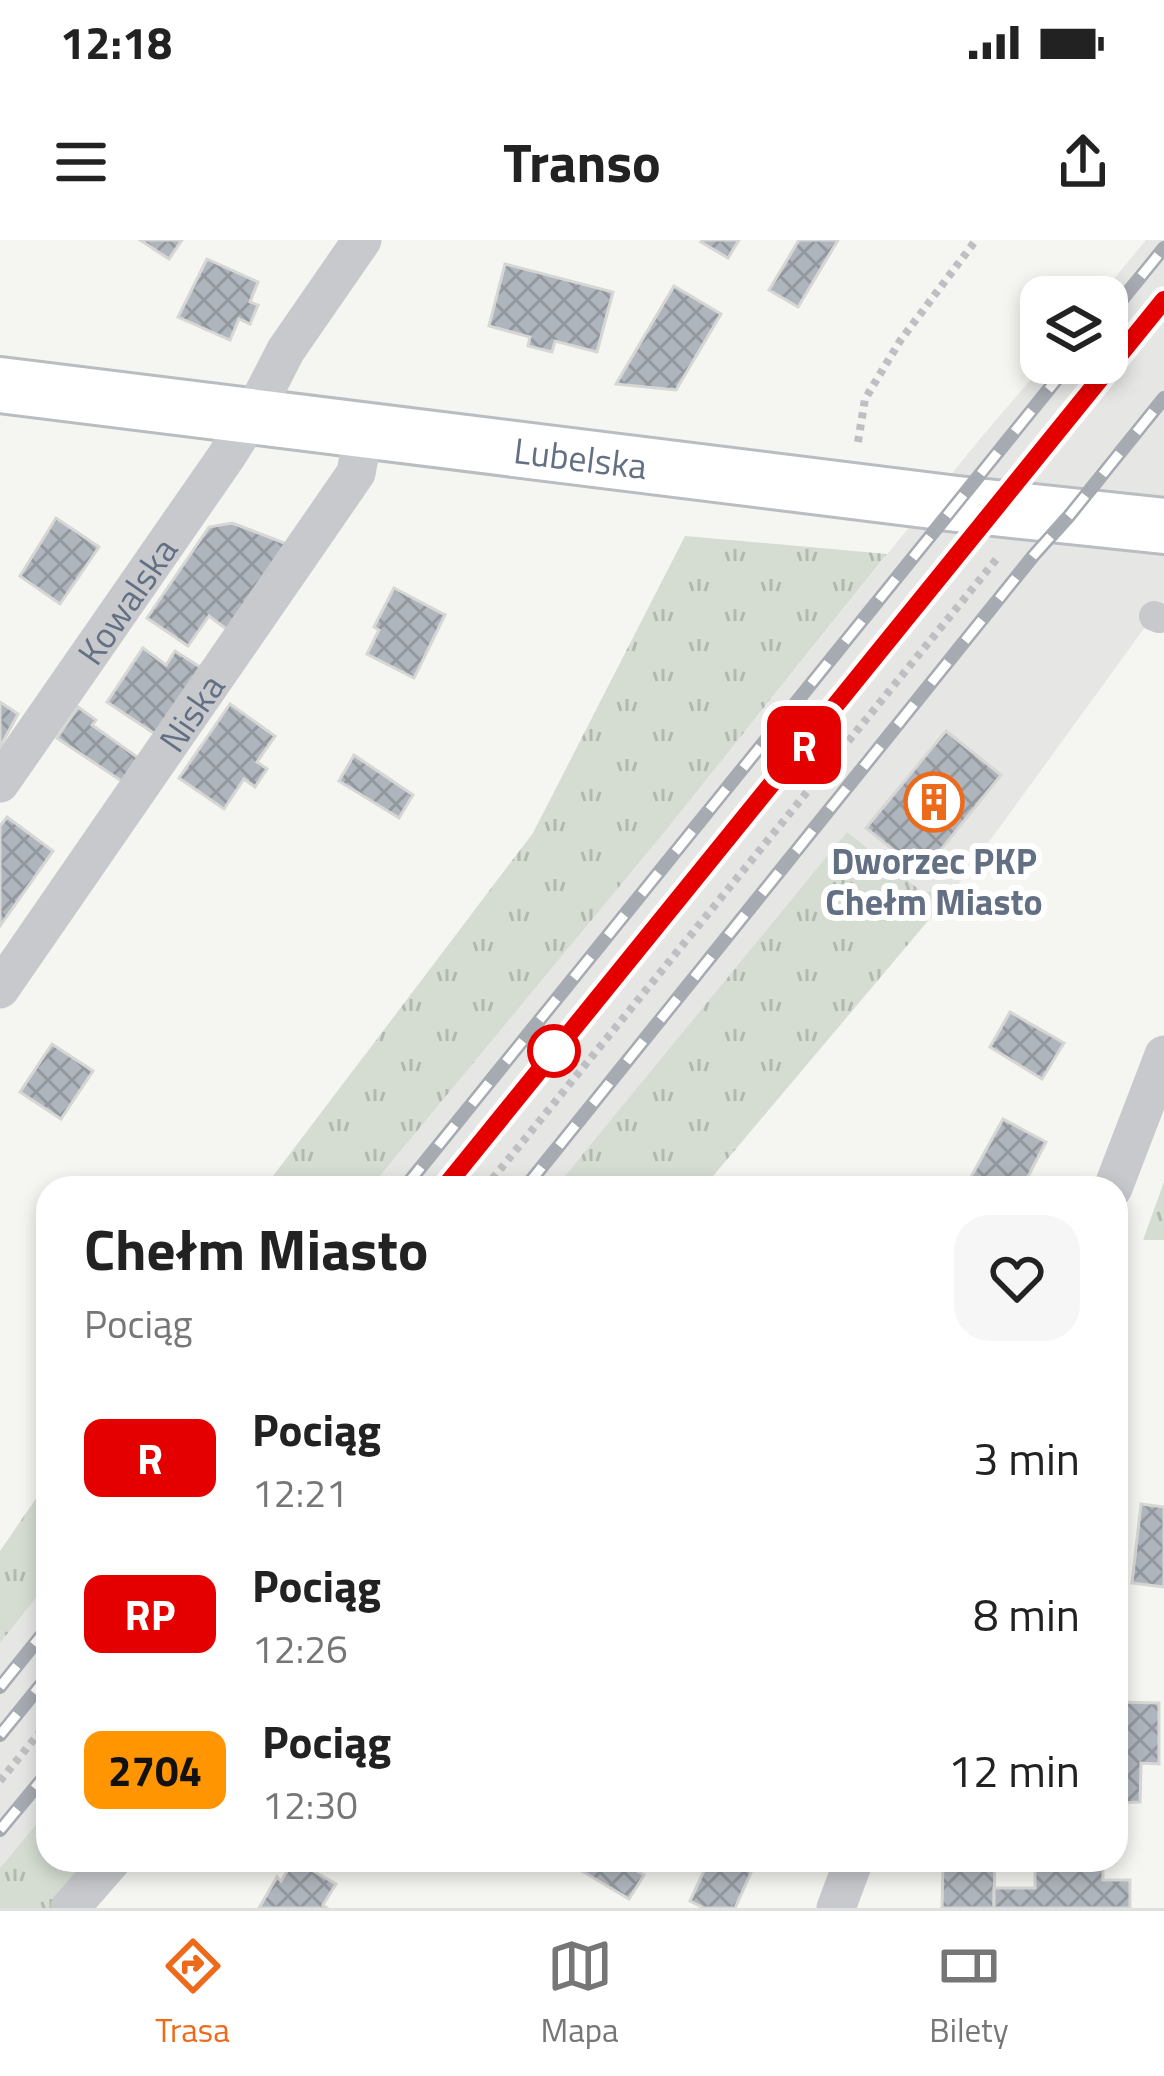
<!DOCTYPE html>
<html lang="pl">
<meta charset="utf-8">
<style>
:root{--surface:#fff;--page:#f6f6f6;--text:#222;--muted:#767676;--line:#e0e0e0;--accent:#ed6a1a}
body{margin:0;font-family:"Titillium Web",sans-serif;background:var(--page);color:var(--text);height:100vh;display:flex;flex-direction:column;font-size:45px;white-space:nowrap}
*{box-sizing:border-box;margin:0}
p{font-size:39px;color:var(--muted)}
.icon{flex:none;width:66px;height:66px;fill:none;stroke:currentColor;stroke-width:2;stroke-linecap:round;stroke-linejoin:round}
.map{position:relative;flex:1;overflow:hidden}
.sheet{position:absolute;left:36px;top:936px;width:1092px;height:696px;display:flex;flex-direction:column;background:var(--surface);border-radius:36px;box-shadow:0 6px 18px #0003}
.sheet>*{flex:none}
.badge{padding:0 24px;border-radius:18px;font-size:42px;line-height:78px}
.controls{position:absolute;left:1020px;top:36px;display:grid;gap:24px}
.controls a{display:grid;place-items:center;width:108px;height:108px;border-radius:24px;background:var(--surface);box-shadow:0 6px 18px #0003;font-size:60px}
.map>.badge{position:absolute;translate:-50% -50%;box-shadow:0 0 0 6px #fff}
.round{display:grid;place-items:center;flex:none;width:126px;height:126px;border-radius:36px;background:var(--page)}
.head{display:flex;align-items:center;justify-content:space-between;height:204px;padding:0 48px}
h1{font-size:57px;font-weight:700;line-height:90px}
ul{padding:0;list-style:none}
li{display:flex;align-items:center;gap:36px;height:156px;padding:0 48px}
li div{flex:1}
li b{display:block;font-size:45px}
li em{font-style:normal}
li .badge{min-width:132px;font-weight:700;text-align:center}
.status{display:flex;justify-content:space-between;align-items:center;height:84px;padding:0 60px;background:var(--surface);direction:ltr}
.status svg{height:33px;fill:currentColor}
header{display:flex;justify-content:space-between;align-items:center;height:156px;padding:0 48px;background:var(--surface);font-size:54px;font-weight:700}
.tabs{display:flex;justify-content:space-around;align-items:center;height:168px;border-top:3px solid var(--line);background:var(--surface);font-size:33px;color:var(--muted)}
.tabs a{display:grid;justify-items:center;gap:6px}
.tabs .current{color:var(--accent)}
.map>svg:first-child{display:block}
.built{fill:#e6e6e5}
.grass{fill:url(#grass-tufts)}
.building{fill:url(#building-cross-hatch);stroke:#d6d7d4;stroke-width:3}
.lines{fill:none;stroke-linecap:round;stroke-linejoin:round}
.secondary-casing{stroke:#b9bcc1;stroke-width:60}
.path{stroke:#bebfc2;stroke-width:8;stroke-dasharray:6 6;stroke-linecap:butt}
.pedestrian{stroke:#c7c9cd;stroke-width:30}
.minor{stroke:#c7c9cd;stroke-width:39}
.secondary{stroke:#fff;stroke-width:54}
.rail-casing{stroke:#a6aab1;stroke-width:14}
.rail{stroke:#fff;stroke-width:9;stroke-dasharray:27;stroke-linecap:butt}
.line-casing{stroke:#fff;stroke-width:27}
.line{stroke:#e50000;stroke-width:18}
.stop-dot{fill:#fff;stroke:#e50000;stroke-width:6}
.labels{text-anchor:middle;dominant-baseline:central;stroke-width:12;stroke-linejoin:round;paint-order:stroke}
.street-label{font-size:36px;fill:#637084;stroke:#fff}
.poi-label{font-size:36px;font-weight:bold;fill:#637084;stroke:#fff}
</style>
<div class="status"><b>12:18</b><svg viewBox="0 0 49 12"><path d="M0 12V9h3v3zM5 12V6h3v6zM10 12V3h3v9zM15 12V0h3v12zM26 1h20v11H26zM47 4h2v5h-2z"/></svg></div>
<header><svg class="icon" aria-label="menu" viewBox="0 0 24 24"><path d="M4 6h16M4 12h16M4 18h16"/></svg>Transo<svg class="icon" aria-label="share" viewBox="0 0 24 24"><path d="M12 15V3M7 8l5-5 5 5M5 13v7h14v-7"/></svg></header>
<div class="map">
<svg width="1164" height="1668" viewBox="0 0 1164 1668">
<defs>
<pattern id="grass-tufts" width="24" height="20" patternUnits="userSpaceOnUse" patternTransform="scale(3)"><rect width="24" height="20" fill="#d5ddd2"/><path d="M3 7l-1-3M5 7V3M7 7l1-3M15 17l-1-3M17 17v-4M19 17l1-3" fill="none" stroke="#b0b8b0"/></pattern>
<pattern id="building-cross-hatch" width="8" height="8" patternUnits="userSpaceOnUse" patternTransform="scale(3)"><rect width="8" height="8" fill="#afb5bc"/><path d="M0 0l8 8M0 8l8-8" fill="none" stroke="#92989e"/></pattern>
</defs>
<rect width="100%" height="100%" fill="#f5f6f1"/>
<g class="built">
<polygon points="1146,0 1164,0 1164,361 954,650 922,652 669,810 555,948 370,948 662,595 979,200 1045,123 1107,123 1107,57 1099,57"/>
<polygon points="48,1343 48,1570 0,1628 0,1403"/>
</g>
<g class="grass">
<polygon points="685,296 887,314 662,595 370,948 264,948 533,593"/>
<polygon points="847,592 922,652 954,650 703,948 555,948"/>
<polygon points="1164,942 1164,1000 1143,1000"/>
<polygon points="48,1241 48,1343 0,1403 0,1311"/>
<polygon points="48,1570 48,1620 104,1620 62,1668 0,1668 0,1628"/>
</g>
<g class="building">
<polygon points="140,0 182,0 169,19"/>
<polygon points="703,0 739,0 728,18 701,2"/>
<polygon points="799,0 838,0 798,67 769,50"/>
<polygon points="207,19 258,42 250,62 258,65 250,84 239,79 230,100 178,77"/>
<polygon points="505,24 613,52 597,112 555,101 552,112 528,106 530,97 489,86"/>
<polygon points="674,46 721,74 676,150 616,144"/>
<polygon points="56,278 99,307 60,364 20,336"/>
<polygon points="232,283 287,304 229,391 209,376 188,406 147,378 209,287"/>
<polygon points="394,348 445,375 414,438 367,414 379,390 374,387"/>
<polygon points="143,408 166,425 175,411 203,429 158,496 107,462"/>
<polygon points="0,462 18,474 0,507"/>
<polygon points="230,464 275,496 257,522 267,529 255,547 244,539 224,569 179,538"/>
<polygon points="78,467 96,480 92,485 140,519 123,542 57,498"/>
<polygon points="946,491 1001,535 922,633 866,588"/>
<polygon points="354,515 413,555 399,578 339,541"/>
<polygon points="7,577 53,611 0,686 0,586"/>
<polygon points="1010,772 1064,803 1042,839 990,807"/>
<polygon points="52,804 93,831 61,879 20,852"/>
<polygon points="1003,879 1046,902 1022,948 991,948 971,937"/>
<polygon points="1141,1264 1164,1267 1164,1347 1132,1343"/>
<polygon points="1116,1462 1159,1463 1159,1524 1141,1523 1140,1562 1116,1563"/>
<polygon points="294,1620 336,1644 323,1665 327,1668 259,1668 277,1637 281,1641"/>
<polygon points="572,1620 618,1620 644,1635 629,1659 570,1624"/>
<polygon points="709,1620 737,1620 753,1628 735,1668 704,1668 690,1661"/>
<polygon points="943,1620 995,1620 994,1668 942,1668"/>
<polygon points="1035,1620 1103,1620 1103,1640 1130,1640 1130,1668 994,1668 994,1648 1035,1648"/>
</g>
<g class="lines">
<g class="secondary-casing">
<g id="secondary">
<path id="s3" d="M0,145l957,119 207,22"/>
</g>
</g>
<g class="path">
<polyline points="858,202 865,159 900,101 976,0"/>
<polyline points="485,948 999,316"/>
<polyline points="0,1541 48,1482"/>
</g>
<polyline class="pedestrian" points="1154,376 1159,378"/>
<g class="minor">
<path id="s1" d="M0,543l226,-326 26,-41 34,-66 76,-110"/>
<path id="s2" d="M0,749l356,-516 8,-42"/>
<polyline points="1113,948 1164,815"/>
<polyline points="70,1668 112,1620"/>
<polyline points="836,1668 854,1620"/>
</g>
<use href="#secondary" class="secondary"/>
<g class="rail-casing">
<g id="rail">
<polyline points="1107,78 1164,8"/>
<polyline points="404,948 1070,123"/>
<polyline points="444,948 1164,60"/>
<polyline points="525,948 1034,315 1069,276 1164,158"/>
<polyline points="0,1447 48,1387"/>
<polyline points="0,1495 48,1436"/>
<polyline points="0,1590 48,1532"/>
</g>
</g>
<use href="#rail" class="rail"/>
</g>
<g class="lines">
<g class="line-casing">
<polyline id="line" points="444,948 1164,60"/>
</g>
<use href="#line" class="line"/>
</g>
<defs>
<g id="building-ring" transform="scale(3)"><circle r="9.5" fill="#fff" stroke="#ed6a1a" stroke-width="1.5"/><path d="M-4-6H4V6H1V3H-1V6H-4ZM-2.5-4.3h1.7v1.8h-1.7ZM.8-4.3h1.7v1.8H.8ZM-2.5-1h1.7V.8h-1.7ZM.8-1h1.7V.8H.8Z" fill="#ed6a1a"/></g>
</defs>
<g fill-rule="evenodd">
<use href="#building-ring" x="934" y="562"/>
</g>
<circle class="stop-dot" cx="554" cy="811" r="24"/>
<g class="labels">
<g class="street-label">
<text stroke="none"><textPath href="#s3" startOffset="585">Lubelska</textPath></text>
<text stroke="none"><textPath href="#s1" startOffset="222">Kowalska</textPath></text>
<text stroke="none"><textPath href="#s2" startOffset="336">Niska</textPath></text>
</g>
<g class="poi-label">
<text x="934" y="620">Dworzec PKP<tspan x="934" dy="41">Chełm Miasto</tspan></text>
</g>
</g>
</svg>
<div class="controls">
<a><svg class="icon" aria-label="layers" viewBox="0 0 24 24"><path d="M12 4l9 5-9 5-9-5zM3 14l9 5 9-5"/></svg></a>
</div>
<b class="badge" style="left:804px;top:505px;background:#e50000;color:#fff">R</b>
<section class="sheet">
<div class="head"><div><h1>Chełm Miasto</h1><p>Pociąg</p></div><a class="round"><svg class="icon" aria-label="heart" viewBox="0 0 24 24"><path d="M12 20l-8-8c-3-5 5-10 8-4 3-6 11-1 8 4z"/></svg></a></div>
<ul>
<li><span class="badge" style="background:#e50000;color:#fff">R</span><div><b>Pociąg</b><p>12:21</p></div><em>3 min</em></li>
<li><span class="badge" style="background:#e50000;color:#fff">RP</span><div><b>Pociąg</b><p>12:26</p></div><em>8 min</em></li>
<li><span class="badge" style="background:#ff9500;color:#111">2704</span><div><b>Pociąg</b><p>12:30</p></div><em>12 min</em></li>
</ul>
</section>
</div>
<nav class="tabs">
<a class="current"><svg class="icon" aria-label="directions" viewBox="0 0 24 24"><path d="M12 3l9 9-9 9-9-9zM9 14v-3h6M13 9l2 2-2 2"/></svg>Trasa</a>
<a><svg class="icon" aria-label="map" viewBox="0 0 24 24"><path d="M3 6l6-2 6 2 6-2v14l-6 2-6-2-6 2zM9 4v14M15 6v14"/></svg>Mapa</a>
<a><svg class="icon" aria-label="tickets" viewBox="0 0 24 24"><path d="M3 7h18v10H3zM15 7v10"/></svg>Bilety</a>
</nav>
